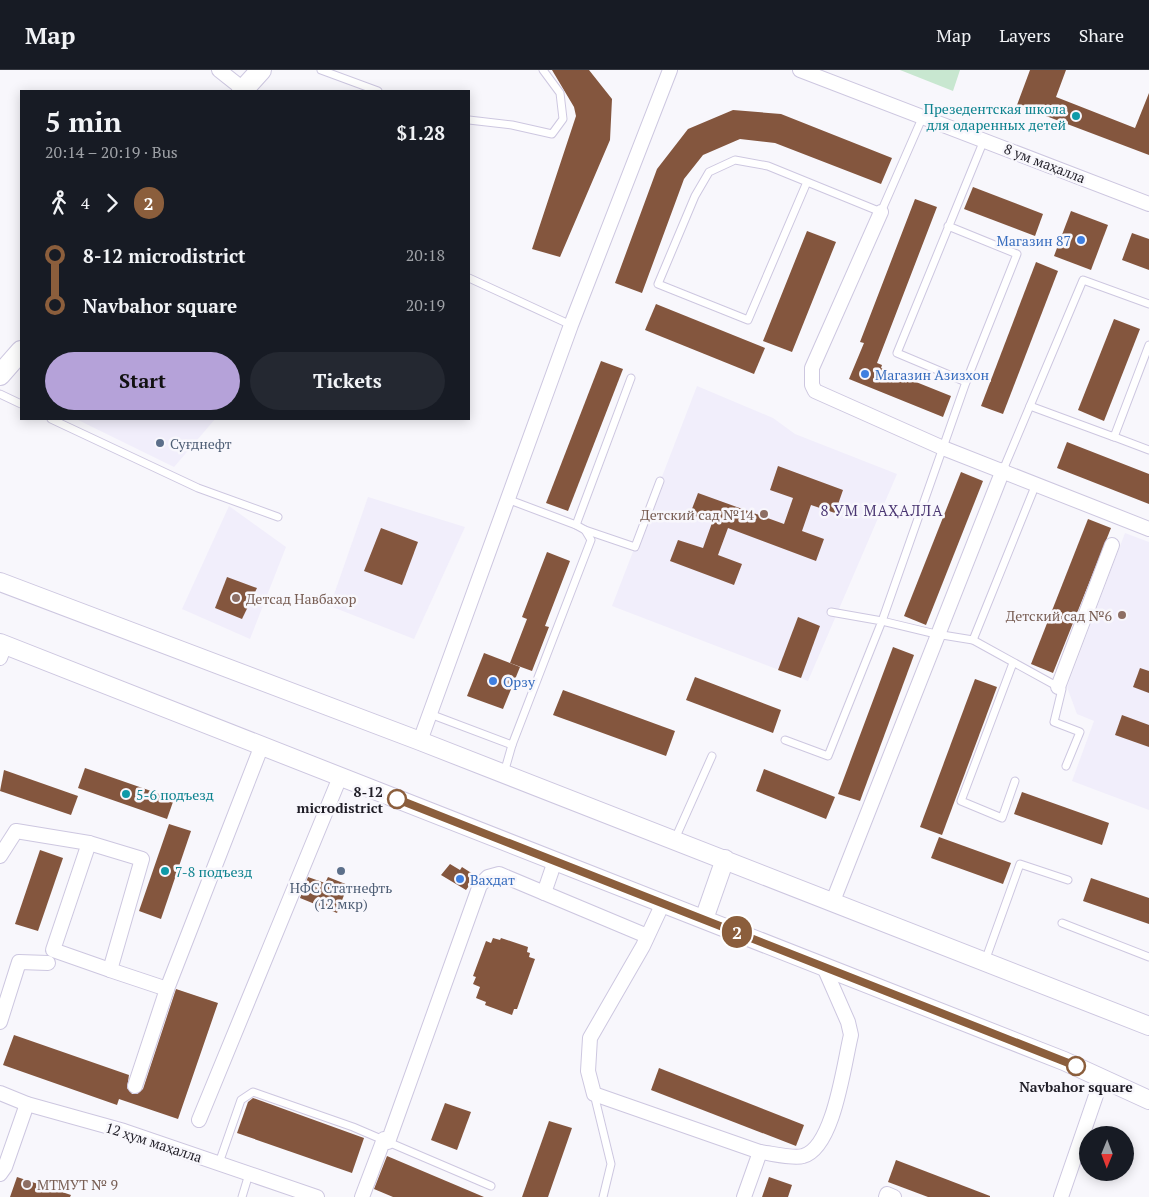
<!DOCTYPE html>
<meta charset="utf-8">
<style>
:root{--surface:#171b24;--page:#242831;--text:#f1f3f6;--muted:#9ea1a6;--line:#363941;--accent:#b5a2d9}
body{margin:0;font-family:"PT Serif",serif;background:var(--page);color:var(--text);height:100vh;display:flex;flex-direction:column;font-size:19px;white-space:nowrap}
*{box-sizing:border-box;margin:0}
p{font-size:16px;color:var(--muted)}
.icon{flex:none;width:28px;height:28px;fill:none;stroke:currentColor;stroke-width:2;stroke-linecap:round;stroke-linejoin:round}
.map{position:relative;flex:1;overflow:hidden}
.side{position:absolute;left:20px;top:20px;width:450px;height:330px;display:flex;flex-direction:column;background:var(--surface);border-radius:0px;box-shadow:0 2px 12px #0003}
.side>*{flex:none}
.badge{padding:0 10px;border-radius:16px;font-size:18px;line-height:32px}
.needle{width:32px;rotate:181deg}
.tools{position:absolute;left:1079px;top:1056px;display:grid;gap:10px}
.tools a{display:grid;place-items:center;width:55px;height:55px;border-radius:50%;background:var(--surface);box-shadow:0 2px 12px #0003;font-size:25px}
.map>.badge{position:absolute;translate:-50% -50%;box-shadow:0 0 0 2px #fff}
.legs{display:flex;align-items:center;gap:8px;height:55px;padding:0 25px;font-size:16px}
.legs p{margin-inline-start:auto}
.head{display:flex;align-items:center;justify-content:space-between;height:85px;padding:0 25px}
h1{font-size:28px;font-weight:700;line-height:38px}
.primary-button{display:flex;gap:10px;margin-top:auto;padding:10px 25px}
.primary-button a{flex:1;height:58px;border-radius:30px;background:var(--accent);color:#111;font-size:20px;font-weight:700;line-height:58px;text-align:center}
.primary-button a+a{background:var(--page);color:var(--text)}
ul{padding:0 25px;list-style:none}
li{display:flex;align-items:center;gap:18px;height:50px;font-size:19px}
li i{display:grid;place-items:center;width:8px;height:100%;margin:0 6px;background:currentColor}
li i::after{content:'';width:12px;height:12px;margin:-6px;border:4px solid;border-radius:50%;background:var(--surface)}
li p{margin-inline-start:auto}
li:first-child i{background:linear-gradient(#0000 50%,currentColor 0)}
li:last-child i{background:linear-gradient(currentColor 50%,#0000 0)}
header{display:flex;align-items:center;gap:30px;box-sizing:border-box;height:70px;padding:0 25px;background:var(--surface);border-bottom:1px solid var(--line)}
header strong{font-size:24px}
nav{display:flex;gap:28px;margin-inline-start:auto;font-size:18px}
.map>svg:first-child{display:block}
.built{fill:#f1eefb}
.green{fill:#c8e7d0}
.building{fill:#84563e}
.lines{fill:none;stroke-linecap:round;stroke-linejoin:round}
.service-casing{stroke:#cdc7e0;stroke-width:9}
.minor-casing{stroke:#cdc7e0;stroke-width:16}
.tertiary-casing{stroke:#cdc7e0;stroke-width:20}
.secondary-casing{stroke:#cdc7e0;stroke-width:22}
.service{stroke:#fff;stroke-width:7}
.minor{stroke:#fff;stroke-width:14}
.tertiary{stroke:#fff;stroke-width:18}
.secondary{stroke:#fff;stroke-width:20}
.line-1-casing{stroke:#fff;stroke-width:11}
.line-1{stroke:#8b5e3c;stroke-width:8}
.culture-dot{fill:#0f9aa8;stroke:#f8f7fc;stroke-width:2}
.shop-dot{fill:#3f7fe0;stroke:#f8f7fc;stroke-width:2}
.service-dot{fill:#5c6f8a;stroke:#f8f7fc;stroke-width:2}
.education-dot{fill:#8d6e63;stroke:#f8f7fc;stroke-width:2}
.stop-1-dot{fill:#fff;stroke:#8b5e3c;stroke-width:2.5}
.labels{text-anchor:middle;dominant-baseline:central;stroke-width:5;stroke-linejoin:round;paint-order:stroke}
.culture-label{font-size:14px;fill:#0d838f;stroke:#f8f7fc;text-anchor:start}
.street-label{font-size:14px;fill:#1f1d26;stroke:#f8f7fc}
.shop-label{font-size:14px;fill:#366cbe;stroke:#f8f7fc;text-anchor:start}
.service-label{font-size:14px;fill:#4e5e75;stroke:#f8f7fc;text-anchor:start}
.education-label{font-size:14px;fill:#785e54;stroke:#f8f7fc;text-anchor:end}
.stop-label{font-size:14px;font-weight:bold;fill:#1f1d26;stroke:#f8f7fc;text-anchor:end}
.neighbourhood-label{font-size:15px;letter-spacing:1px;fill:#4a3672;stroke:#f8f7fc}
</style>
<header>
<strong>Map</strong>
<nav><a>Map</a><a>Layers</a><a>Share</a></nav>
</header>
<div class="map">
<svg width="1149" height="1127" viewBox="0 0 1149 1127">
<rect width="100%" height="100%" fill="#f8f7fc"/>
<g class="built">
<polygon points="697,316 773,348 795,364 897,404 808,611 612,536"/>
<polygon points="76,349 215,349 174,397"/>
<polygon points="368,427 465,457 414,569 330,536"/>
<polygon points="229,436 286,477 250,569 182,539"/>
<polygon points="1125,463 1149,472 1149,740 1072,711 1094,651 1077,644 1067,617"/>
</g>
<polygon class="green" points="900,0 960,0 953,21"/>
<g class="building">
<polygon points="552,0 589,0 612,29 610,70 560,187 532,179 576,46 574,37"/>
<polygon points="1030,0 1066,0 1056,27 1135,58 1149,23 1149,85 1017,35"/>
<polygon points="733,40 781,44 892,88 881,114 775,73 740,69 703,85 684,109 642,223 615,213 657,99 688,59"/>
<polygon points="973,117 1043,144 1035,166 964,139"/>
<polygon points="915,129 937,137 877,293 882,295 881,298 951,326 943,347 849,309 864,273 860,272"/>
<polygon points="1071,141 1108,155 1091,200 1054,186"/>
<polygon points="807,161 836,172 792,282 763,271"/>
<polygon points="1132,163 1149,169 1149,200 1122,190"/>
<polygon points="1036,192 1058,201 1003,344 981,336"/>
<polygon points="656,234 765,278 754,304 645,260"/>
<polygon points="1114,249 1140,259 1104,351 1078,340"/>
<polygon points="601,291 623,299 568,441 546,433"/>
<polygon points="1067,372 1149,404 1149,434 1057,398"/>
<polygon points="778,396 843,420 835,443 811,435 802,461 824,469 816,491 728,458 718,485 742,494 734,515 670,491 678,470 703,478 712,453 690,444 698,423 784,454 793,428 770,420"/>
<polygon points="961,402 983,411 926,555 904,546"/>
<polygon points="1088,449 1111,458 1053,603 1031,594"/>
<polygon points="381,458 418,472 402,515 364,501"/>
<polygon points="547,482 570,491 545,556 549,557 532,601 510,593 527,549 522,547"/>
<polygon points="227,507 257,518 242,549 215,538"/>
<polygon points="798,547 820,556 801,608 778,600"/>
<polygon points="893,577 914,585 860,731 838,724"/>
<polygon points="484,583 520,597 503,639 467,626"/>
<polygon points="1140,598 1149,601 1149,623 1133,617"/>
<polygon points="695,607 781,640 773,663 686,630"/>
<polygon points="975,609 997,617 942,765 920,757"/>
<polygon points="563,620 675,661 666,686 553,645"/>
<polygon points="1122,645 1149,655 1149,677 1115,665"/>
<polygon points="85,698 174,729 167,749 78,718"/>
<polygon points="764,699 835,727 826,749 756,721"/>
<polygon points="4,700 78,726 71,745 0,721"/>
<polygon points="1022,722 1109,753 1102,775 1014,744"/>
<polygon points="169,754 191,761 161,849 139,841"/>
<polygon points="939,767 1011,793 1003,814 931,788"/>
<polygon points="40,780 63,788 38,861 15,854"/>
<polygon points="450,794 460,800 462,797 476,806 466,820 441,805"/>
<polygon points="308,807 325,813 328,807 348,815 337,843 300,828"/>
<polygon points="1091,808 1149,828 1149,854 1083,831"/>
<polygon points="493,868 500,870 501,868 528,877 527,882 530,883 529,887 535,889 517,939 514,939 512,945 485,935 486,932 476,928 480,917 473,914 476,907 473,906 486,871 491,873"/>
<polygon points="176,919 218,933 178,1049 119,1029 117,1035 3,995 14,965 129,1005 127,1018 132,1024 137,1024 143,1019"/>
<polygon points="659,998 804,1055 796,1076 651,1020"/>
<polygon points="253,1028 364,1068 352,1103 237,1063 248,1032"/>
<polygon points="445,1033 471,1042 457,1080 431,1070"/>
<polygon points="549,1051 572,1058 548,1127 522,1127"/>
<polygon points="387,1086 484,1127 393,1127 374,1119"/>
<polygon points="896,1090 990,1126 990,1127 928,1127 888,1112"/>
<polygon points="17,1107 71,1125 70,1127 10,1127"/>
<polygon points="769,1107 792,1115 788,1127 762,1127"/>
</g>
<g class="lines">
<g class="service-casing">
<g id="service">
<polyline points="321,0 378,21"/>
<polyline points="469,50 512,55 552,64 563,49 560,23 543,0"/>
<polyline points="807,112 748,250 658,214 695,126 709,102 735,90 768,96 881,142 923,46"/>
<polyline points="948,156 1017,184 966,312 897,283 984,70"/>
<polyline points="469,208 571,255"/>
<polyline points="966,312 882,551 936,564 973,570 1062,619 1054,652 1080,662 1066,696"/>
<polyline points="0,324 21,334"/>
<polyline points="1030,336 1114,367 1149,275"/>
<polyline points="51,349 198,418 278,447"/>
<polyline points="1112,366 1149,380"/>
<polyline points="1003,400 1083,210 1149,234"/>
<polyline points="576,455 631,308"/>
<polyline points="585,460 635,477 660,411"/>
<polyline points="973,570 1036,414"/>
<polyline points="1013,593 961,731 1002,748 1015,711"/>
<polyline points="430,644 512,675 591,470 585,460 576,455 507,429"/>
<polyline points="785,670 828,686 882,551 831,542"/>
<polyline points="504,703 512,675"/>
<polyline points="675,769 712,686"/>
<polyline points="1062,853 1149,887"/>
<polyline points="985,891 1020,794 1068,810"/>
<polyline points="594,1024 611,1094 603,1127"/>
<polyline points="219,1093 241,1030 253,1022 353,1057 491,1116"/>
<polyline points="242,1127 249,1104"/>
</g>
</g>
<g class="minor-casing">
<g id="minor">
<polyline points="219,0 243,19"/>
<polyline points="800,0 1149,134"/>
<polyline points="881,142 812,298 812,315 815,321 943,378 1149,459"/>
<polyline points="0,588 5,575"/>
<polyline points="1058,617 1112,475"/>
<polyline points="420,671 571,255 670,0"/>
<polyline points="89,773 53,880 110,900"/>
<polyline points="0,786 16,761 89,773 142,789 110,900 167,919 262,675"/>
<polyline points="544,823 555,791"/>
<polyline points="833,831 1003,400"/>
<polyline points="663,833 643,876 590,968 588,1001 594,1024 760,1082 744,1127"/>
<polyline points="0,952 19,892 48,893"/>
<polyline points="135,1016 167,919"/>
<polyline points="0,1023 27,1034 124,1061 317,1127"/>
<polyline points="199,1050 340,707"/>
<polyline points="388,1072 480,815 488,807 499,804 647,866"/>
<path d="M760,1082c10,1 34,7 43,4 31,-8 41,-93 48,-121l-3,-13 -25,-57"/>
<polyline points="0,1104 5,1097 27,1034"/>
<polyline points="362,1127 384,1069"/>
<polyline points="886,1127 887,1124 894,1127"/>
<polyline points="1061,1127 1102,1008"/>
</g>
</g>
<g class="tertiary-casing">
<g id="tertiary">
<polyline points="0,512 420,671 1149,956"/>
<polyline points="0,573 1064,991 1149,1030"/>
<polyline points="704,849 725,789"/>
</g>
</g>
<g class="secondary-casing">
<g id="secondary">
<polyline points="242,21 261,0"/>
<polyline points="0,305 21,281"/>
</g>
</g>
<use href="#service" class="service"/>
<use href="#minor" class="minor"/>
<use href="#tertiary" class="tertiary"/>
<use href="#secondary" class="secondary"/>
</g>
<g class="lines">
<g class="line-1-casing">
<polyline id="line-1" points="397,729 1076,996"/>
</g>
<use href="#line-1" class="line-1"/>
</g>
<g class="culture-dot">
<circle cx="1076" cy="46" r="5"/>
<circle cx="126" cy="724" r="5"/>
<circle cx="165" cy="801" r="5"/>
</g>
<g class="shop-dot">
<circle cx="1081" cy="170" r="5"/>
<circle cx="865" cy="304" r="5"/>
<circle cx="493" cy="611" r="5"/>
<circle cx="460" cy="809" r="5"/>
</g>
<g class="service-dot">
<circle cx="160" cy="373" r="5"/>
<circle cx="341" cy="801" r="5"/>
</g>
<g class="education-dot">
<circle cx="764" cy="444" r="5"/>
<circle cx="236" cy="528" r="5"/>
<circle cx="1122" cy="545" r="5"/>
<circle cx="27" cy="1114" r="5"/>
</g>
<g class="stop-1-dot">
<circle cx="397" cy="729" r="9"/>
<circle cx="1076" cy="996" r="9"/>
</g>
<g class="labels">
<g class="culture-label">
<text x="1066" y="38" text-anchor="end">Презедентская школа<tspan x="1066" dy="16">для одаренных детей</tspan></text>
<text x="136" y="724">5-6 подъезд</text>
<text x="175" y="801">7-8 подъезд</text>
</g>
<g class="street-label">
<text transform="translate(1045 93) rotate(21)">8 ум маҳалла</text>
<text transform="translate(154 1072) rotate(18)">12 ҳум маҳалла</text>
</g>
<g class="shop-label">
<text x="1071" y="170" text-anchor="end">Магазин 87</text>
<text x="875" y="304">Магазин Азизхон</text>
<text x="503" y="611">Орзу</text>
<text x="470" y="809">Вахдат</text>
</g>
<g class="service-label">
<text x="170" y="373">Суғднефт</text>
<text x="341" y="817" text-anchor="middle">НФС Статнефть<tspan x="341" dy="16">(12 мкр)</tspan></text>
</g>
<g class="education-label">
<text x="754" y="444">Детский сад №14</text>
<text x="246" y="528" text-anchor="start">Детсад Навбахор</text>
<text x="1112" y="545">Детский сад №6</text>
<text x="37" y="1114" text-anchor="start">МТМУТ № 9</text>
</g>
<g class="stop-label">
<text x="383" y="721">8-12<tspan x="383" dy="16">microdistrict</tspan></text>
<text x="1076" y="1016" text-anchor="middle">Navbahor square</text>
</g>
<g class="neighbourhood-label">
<text x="882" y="440">8 УМ МАҲАЛЛА</text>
</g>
</g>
</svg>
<div class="tools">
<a><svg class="needle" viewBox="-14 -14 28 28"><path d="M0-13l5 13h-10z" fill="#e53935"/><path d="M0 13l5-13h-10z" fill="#9ea1a6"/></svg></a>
</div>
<b class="badge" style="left:737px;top:862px;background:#8b5e3c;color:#fff">2</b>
<section class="side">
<div class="head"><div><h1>5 min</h1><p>20:14 – 20:19 · Bus</p></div><b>$1.28</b></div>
<div class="legs"><svg class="icon" aria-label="walk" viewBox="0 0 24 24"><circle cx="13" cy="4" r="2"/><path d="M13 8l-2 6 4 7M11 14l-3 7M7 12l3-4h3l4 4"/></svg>4<svg class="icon" aria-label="forward" viewBox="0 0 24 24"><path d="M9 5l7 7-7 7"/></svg><b class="badge" style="background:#8b5e3c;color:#fff">2</b></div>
<ul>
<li><i style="color:#8b5e3c"></i><b>8-12 microdistrict</b><p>20:18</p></li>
<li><i style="color:#8b5e3c"></i><b>Navbahor square</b><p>20:19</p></li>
</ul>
<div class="primary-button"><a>Start</a><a>Tickets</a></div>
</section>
</div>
